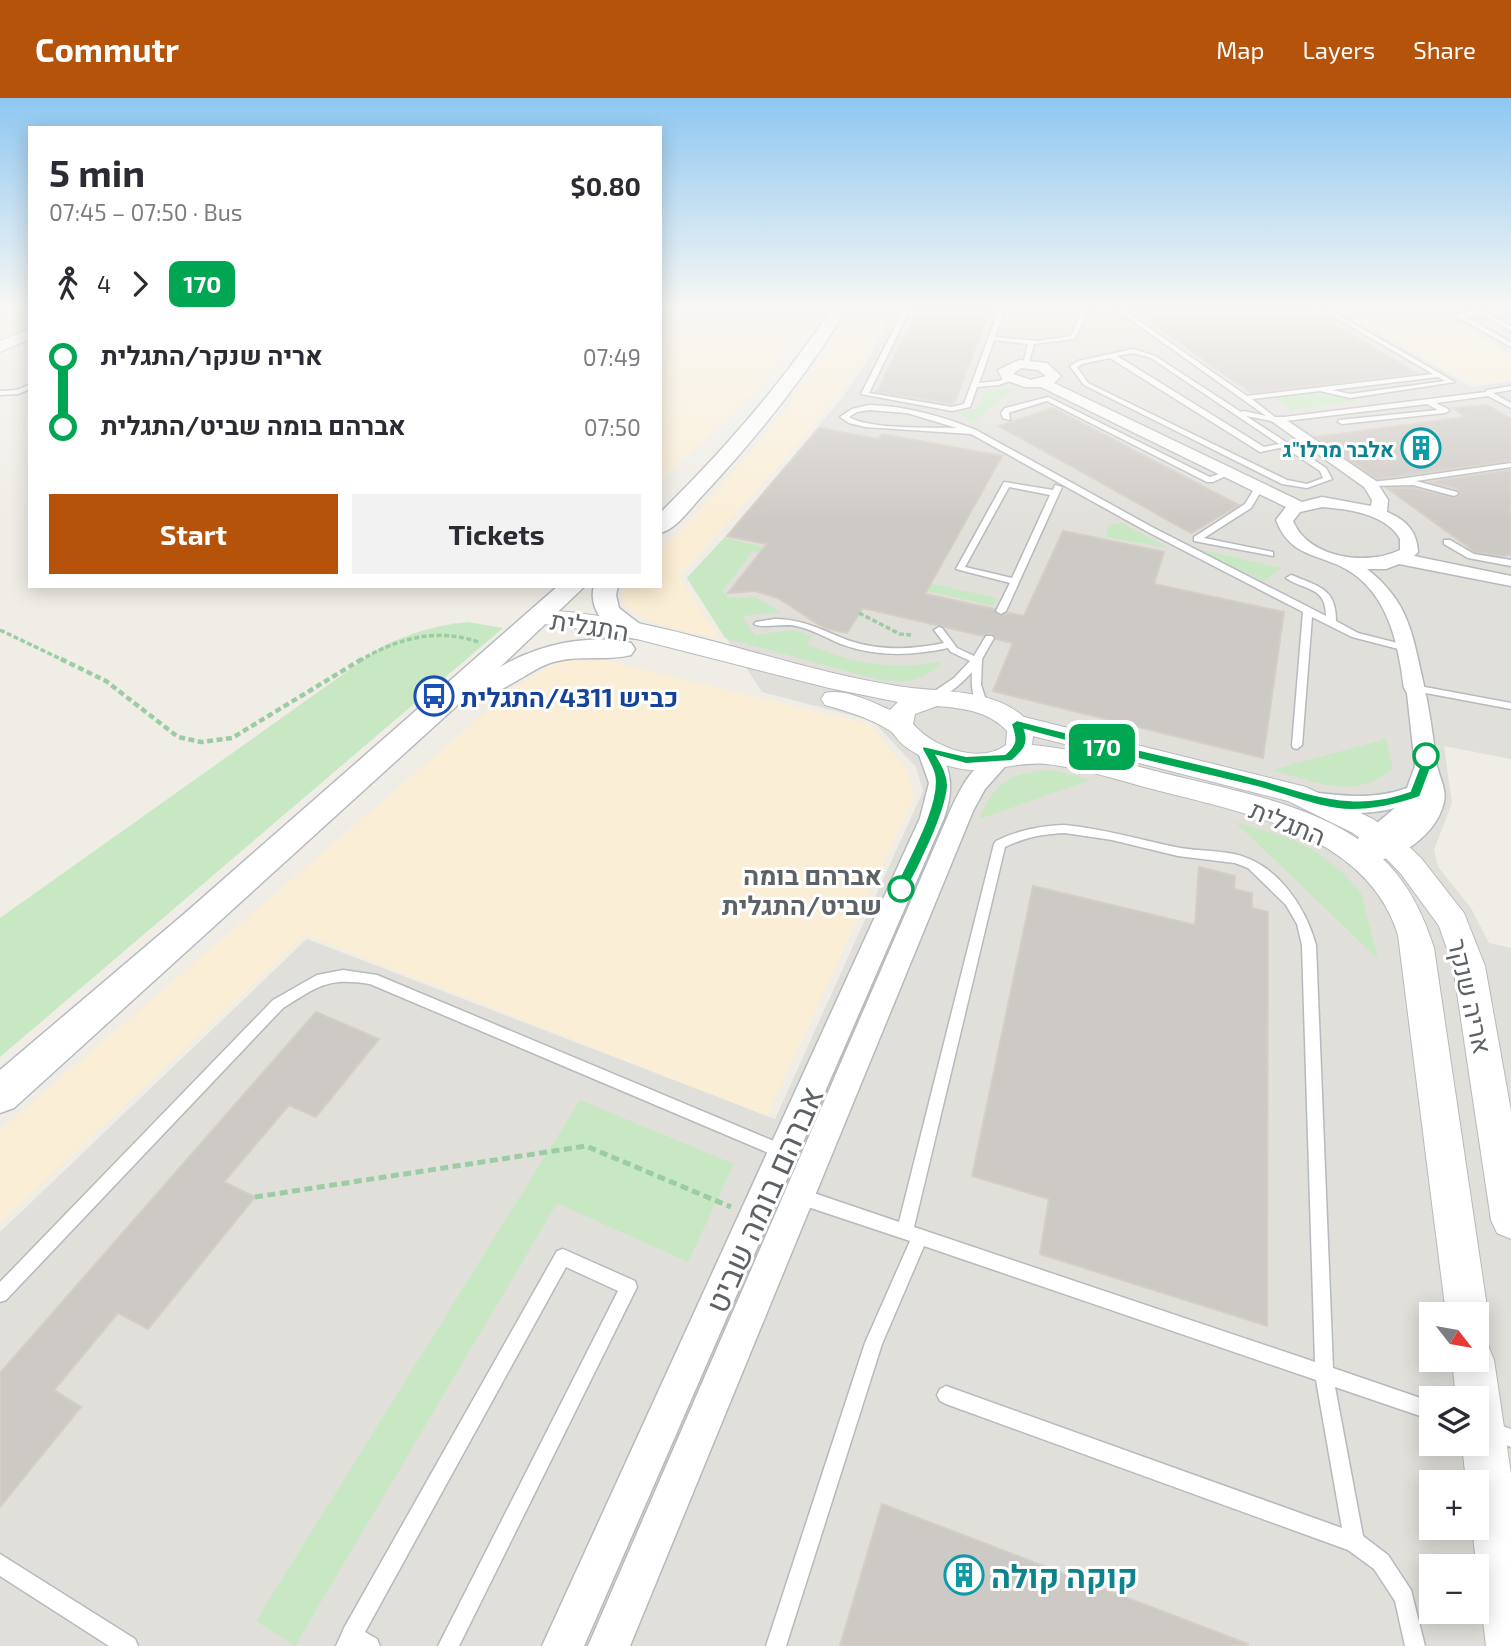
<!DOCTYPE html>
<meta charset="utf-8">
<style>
:root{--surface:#fff;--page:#f2f2f3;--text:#2b2b33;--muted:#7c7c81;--accent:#b45309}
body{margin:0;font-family:"Exo 2",Heebo,sans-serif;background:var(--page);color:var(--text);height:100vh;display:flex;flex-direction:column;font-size:26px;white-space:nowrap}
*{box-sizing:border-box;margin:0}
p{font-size:23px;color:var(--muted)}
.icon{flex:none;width:38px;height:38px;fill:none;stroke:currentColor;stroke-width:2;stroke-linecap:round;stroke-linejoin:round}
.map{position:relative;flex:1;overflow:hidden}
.sheet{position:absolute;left:28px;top:28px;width:634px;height:462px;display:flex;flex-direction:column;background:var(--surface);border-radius:0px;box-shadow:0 4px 18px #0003}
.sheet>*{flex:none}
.badge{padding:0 14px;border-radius:10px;font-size:24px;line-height:46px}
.needle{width:46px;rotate:121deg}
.buttons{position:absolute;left:1419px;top:1204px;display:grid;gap:14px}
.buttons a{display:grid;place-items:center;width:70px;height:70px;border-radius:0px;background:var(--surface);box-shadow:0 4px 18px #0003;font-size:35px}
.map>.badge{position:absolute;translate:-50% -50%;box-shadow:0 0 0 4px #fff}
.legs{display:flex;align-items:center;gap:10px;height:77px;padding:0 21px;font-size:23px}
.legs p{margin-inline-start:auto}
.summary{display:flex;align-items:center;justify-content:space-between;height:119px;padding:0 21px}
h1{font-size:38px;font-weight:700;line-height:52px}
.action{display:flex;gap:14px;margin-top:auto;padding:14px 21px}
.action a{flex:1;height:80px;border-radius:0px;background:var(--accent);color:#fff;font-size:28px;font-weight:700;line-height:80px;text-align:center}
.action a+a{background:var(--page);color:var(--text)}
ul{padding:0 21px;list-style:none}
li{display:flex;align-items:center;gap:24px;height:70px;font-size:26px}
li i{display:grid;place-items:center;width:10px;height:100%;margin:0 9px;background:currentColor}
li i::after{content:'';width:18px;height:18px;margin:-9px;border:5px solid;border-radius:50%;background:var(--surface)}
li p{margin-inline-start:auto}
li:first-child i{background:linear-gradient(#0000 50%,currentColor 0)}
li:last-child i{background:linear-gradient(currentColor 50%,#0000 0)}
header{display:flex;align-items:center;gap:42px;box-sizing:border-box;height:98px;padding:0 35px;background:var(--accent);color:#fff}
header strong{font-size:33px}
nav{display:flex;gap:38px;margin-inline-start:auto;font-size:24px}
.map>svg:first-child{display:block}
.industrial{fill:#e1dfda;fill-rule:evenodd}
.green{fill:#c7e8c2}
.sand{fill:#fbeed6}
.building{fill:#cdc9c5;stroke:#d5cec4;stroke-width:2}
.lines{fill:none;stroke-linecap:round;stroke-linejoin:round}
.service-casing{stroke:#b6b9bd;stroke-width:3}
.minor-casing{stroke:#b6b9bd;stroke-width:3}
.tertiary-casing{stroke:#b6b9bd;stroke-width:2}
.secondary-casing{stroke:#b7bbc0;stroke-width:3}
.path-far2{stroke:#9ccca4;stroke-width:3.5;stroke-dasharray:5 2.5;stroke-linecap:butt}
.path-far1{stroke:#9ccca4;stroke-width:4.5;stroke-dasharray:6 3.5;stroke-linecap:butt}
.path{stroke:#9ccca4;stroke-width:5;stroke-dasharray:8 4.5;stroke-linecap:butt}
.service{fill:#fff;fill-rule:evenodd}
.minor{fill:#fff;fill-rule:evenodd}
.tertiary{fill:#fff;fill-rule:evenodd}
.secondary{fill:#fff;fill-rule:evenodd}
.line-1{fill:#00a651;stroke:#fff;stroke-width:2}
.stop-1-dot{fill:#fff;stroke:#00a651;stroke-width:3.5}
.labels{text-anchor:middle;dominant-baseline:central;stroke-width:6;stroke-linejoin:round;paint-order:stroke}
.far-culture-label{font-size:21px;font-weight:bold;fill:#0d838f;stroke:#fff;text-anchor:end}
.street-label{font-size:26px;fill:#5d6266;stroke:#fff}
.transit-label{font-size:26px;font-weight:bold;fill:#164399;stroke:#fff;text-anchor:start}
.stop-label{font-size:26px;font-weight:bold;fill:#5d6266;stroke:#fff;text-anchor:end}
.near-street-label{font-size:32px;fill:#5d6266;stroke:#fff}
.near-culture-label{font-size:32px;font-weight:bold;fill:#0d838f;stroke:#fff;text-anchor:start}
</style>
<header>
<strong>Commutr</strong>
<nav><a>Map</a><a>Layers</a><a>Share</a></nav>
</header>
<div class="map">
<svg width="1511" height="1548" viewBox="0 0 1511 1548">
<rect width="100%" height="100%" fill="#f0ede6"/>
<g class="industrial">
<path d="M893,211h443l136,78 39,-6v378l-67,-13 8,57 -18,47 4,17 33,41 18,35 22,5v698h-1511v-414l307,-293 468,180 148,-328 -7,-24 -43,-46 -111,-29 -75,-114 40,-43 114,-136 29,-42zM1432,1216h45v46h-45zM1432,1300h45v46h-45zM1432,1384h45v46h-45zM1432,1468h45v46h-45z"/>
<polygon points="1435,211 1488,211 1511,224 1511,256"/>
</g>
<g class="green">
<polygon points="1014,290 973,324 959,315 977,310 986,294"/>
<polygon points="1312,295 1359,303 1291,312 1274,300"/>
<polygon points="1122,425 1168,450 1106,439 1108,427"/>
<path d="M724,440l273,60 -4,8 -240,-55 -30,39 5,8 28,-1 24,15 -38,4 13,19 37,-5 20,6 -5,8c47,20 86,27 136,17 -20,21 -35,22 -63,19l-155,-42 -38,-60z"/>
<polygon points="1197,451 1282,470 1264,483"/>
<path d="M468,524l35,6 -503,429v-139l383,-272c28,-13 54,-21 85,-24z"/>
<path d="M1386,641l7,29c-37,34 -79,13 -121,2z"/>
<path d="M1052,672l39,10 -112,39c16,-38 32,-47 73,-49z"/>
<polygon points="1235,724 1286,739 1315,753 1340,772 1361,795 1378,861"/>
<polygon points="580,1002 734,1066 688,1164 557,1105 295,1548 256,1523"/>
</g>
<g class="sand">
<path d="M855,211h35l-24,46 -52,70 -134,152 39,61c-26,-7 -106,-14 -96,-51l37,-1v-35c72,-73 141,-155 195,-242z"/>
<polygon points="1339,211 1431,211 1511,259 1511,281 1474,286"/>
<polygon points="682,212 802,225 759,289 662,382 660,231"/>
<polygon points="574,560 603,562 870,626 908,673 915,698 767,1018 306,837 0,1125 0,1032 515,589 552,566"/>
</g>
<g class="building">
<polygon points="918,211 990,211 954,306 877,294"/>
<polygon points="1132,211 1306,211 1417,275 1251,295"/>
<polygon points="1487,307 1511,321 1511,363 1377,381 1316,339 1466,319 1453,310"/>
<polygon points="1053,310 1239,407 1191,435 999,328"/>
<polygon points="819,330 878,341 882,336 1002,358 925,496 994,511 1000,518 1008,515 1024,518 1063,433 1164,454 1154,486 1284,514 1263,660 993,593 1013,545 996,541 992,535 983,538 863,510 847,535 824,530 778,500 755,493 728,495 767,446 727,438"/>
<polygon points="1511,372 1511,457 1503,458 1475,454 1387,390 1413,390 1455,400 1460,397 1458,391 1429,384"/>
<polygon points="1199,769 1235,778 1234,791 1252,795 1252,810 1268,814 1267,1228 1040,1156 1049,1101 972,1078 1033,788 1195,827"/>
<polygon points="316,914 379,941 316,1019 289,1007 224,1084 255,1099 148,1231 118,1215 54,1292 81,1309 0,1409 0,1275"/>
<polygon points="882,1406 1248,1546 1248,1548 840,1548"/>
</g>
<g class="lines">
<g class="service-casing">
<g id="service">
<polygon points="904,211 910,211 869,295 952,309 964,306 999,211 1005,211 995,239 1038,243 1071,238 1083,211 1089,211 1075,241 1034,246 1028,267 1023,266 1028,246 994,242 979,285 998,283 1012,279 1015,281 999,287 977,289 970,309 952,313 861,296"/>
<path d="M1116,211h6l125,87 186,-22 -112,-65h7l127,73 -105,16 -30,-7 -68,8 24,19 210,-26 1,-2 24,-4v4l-18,3 18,10v5l-23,-12 -52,7 12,6 1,2 -4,2 -103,11 -4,-2 1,-2 99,-10 -11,-6 -150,18 -31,-6 80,52 6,11 -25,9 -25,-4 -198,-99 -14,-19 8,-5 55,-12 22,7 86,56 3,-1 22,5zM1133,255l18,5 128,86 -15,3 -147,-91zM1110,260l150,94 24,-5 36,24 3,7 -16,6 -20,-4 -199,-97 -11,-16 5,-3zM1438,279l7,4 -95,13 -18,-4z"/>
<polygon points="1482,212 1511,228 1511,233 1481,216 1463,218 1511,244 1511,249 1454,217"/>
<polygon points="30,286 30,291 18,296 0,297 0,293 17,292"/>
<polygon points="1048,299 1210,379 1228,373 1232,375 1213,384 1207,384 1047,303 1011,314 1009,315 1010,322 1003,320 1001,315 1005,310"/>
<path d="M869,307c37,1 73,11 107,25l176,97 174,89c0,-30 -21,-25 -40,-38l5,-3 3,1c26,11 42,13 42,45l22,12 55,14 2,2 -5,3 -58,-15 -40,-20 -10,128 -5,4 -4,-1 -1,-3 11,-133 -157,-81 -175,-97 -106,-7 -16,-4 -9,-6 12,-8zM869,312l38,3 50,15c-27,-1 -86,2 -108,-11l8,-5z"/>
<polygon points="1511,365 1511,369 1416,383 1457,394 1458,396 1454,398 1413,387 1370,388 1366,386 1370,384 1399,381"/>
<path d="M1004,384l49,8 2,-5 7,2 -56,124 -5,3 -5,-3 14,-28 -54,-14zM1009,389l41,8 -38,83 -47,-11z"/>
<polygon points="1256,388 1263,390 1251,410 1204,440 1273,454 1273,458 1194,443 1194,439 1245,406"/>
<polygon points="1444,442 1450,442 1474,456 1511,462 1511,468 1468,460 1444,446"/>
<path d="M775,521c27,0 47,11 72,21 32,11 64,10 97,3l-10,-13 5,-3 3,1 15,20 17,8 12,-20h6l2,2 -12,21 -1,26 7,21 -5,3c-11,-6 -12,-25 -11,-37 -10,11 -30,30 -46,29v-4l28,-19 16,-17 -19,-9 -3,-4c-37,8 -72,9 -107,-4 -15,-6 -29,-15 -45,-18 -12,-3 -34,3 -42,-2l2,-2z"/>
<polygon points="1414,587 1511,605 1511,611 1410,592 1409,590"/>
<path d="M1065,727c38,4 73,14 110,22 19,4 39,3 59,7 42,9 71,51 82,91l17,423 99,34v18l-97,-33 28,149 25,19 23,35 14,56h-20l-10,-45 -21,-32 -26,-19 -402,-146 -6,-3 -3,-6 3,-6 6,-3 396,142 -26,-148 -392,-134 -42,98 -96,302h-20l99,-303 45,-102 -111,-37 -6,-3 -2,-5 2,-5 6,-3 100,34 95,-378 2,-3c23,-11 43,-15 69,-16zM1065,735l47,7 66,16 57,7 13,5 38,37 11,19 5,21 13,417 -401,-135 91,-380c21,-10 38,-13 60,-14z"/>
<path d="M343,872l34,5 411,172 3,5 -3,5 -5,2 -5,-2 -408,-173c-42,-7 -52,2 -87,24l-277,292 -6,2v-20l273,-282 44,-25z"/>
<polygon points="563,1151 635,1183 637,1189 459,1548 438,1548 618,1193 566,1169 365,1534 377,1541 380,1548 336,1548 344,1530 557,1153"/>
<polygon points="1477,1319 1511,1331 1511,1349 1477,1337"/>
<polygon points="0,1456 135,1541 138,1548 109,1548 0,1478"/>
</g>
</g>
<g class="minor-casing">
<g id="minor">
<path d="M1019,262l28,3 14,13 -7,7 248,119 20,-5 49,9 1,-6 -8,-13 -94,-67 2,-3h10l94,64 12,19 -1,12c19,8 30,19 31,40l-4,4 97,20v10l-112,-22 -13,5h-19c42,33 45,64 56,112 6,26 10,53 13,80 2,14 11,27 8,41 -8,38 -60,69 -97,58l-3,-6 3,-6 48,-40c-29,8 -64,6 -93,-2l-3,-6 3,-6 8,-2c33,4 65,8 97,-4l8,-22 -8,-73 -3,-5c-6,-47 -17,-101 -66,-123 -28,-12 -49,-12 -62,-45l10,-13 -245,-120h-16l-23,-8 -4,-9zM1021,270l17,2 8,6 -15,4 -18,-6zM1322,409c27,2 64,7 78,32v11c-33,16 -91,9 -107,-29l7,-9z"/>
<path d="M928,644l8,2c16,26 18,46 8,74l-360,828h-42l378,-828 9,-35 -12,-34 3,-5z"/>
<path d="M999,656l8,2 3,5 -25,28 -12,22 -343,835h-42l362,-835c10,-22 24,-51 49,-57z"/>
</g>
</g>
<g class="tertiary-casing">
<g id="tertiary">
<polygon points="30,230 30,241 0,254 0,243"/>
<path d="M538,512c118,4 241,57 359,76 41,7 93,1 127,31l282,70 67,32 30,22 18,17 43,55 21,53 26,145v128l-14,-6 -6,-13 -38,-254 -14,-40 -38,-52 -18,-19 -30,-22 -65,-32 -255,-65 -1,9c45,4 87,17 131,28 75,19 169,33 225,91 23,24 36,53 46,84l54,366 -6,15 -5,2v-17h-31l-48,-379c-31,-100 -150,-121 -238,-144 -37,-9 -75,-23 -114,-27 -31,-3 -58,11 -89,4 -19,-4 -42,-12 -57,-26 -4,-4 -6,-9 -11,-12 -19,-12 -42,-19 -64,-25l-4,-6 4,-6c20,-5 47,9 65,17l8,-8 -69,-14 -212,-54 -87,-12 -3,-5 3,-5zM937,608c25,2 52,5 70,25l-1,14c-27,20 -73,2 -93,-21l2,-10z"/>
<polygon points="1477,1242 1488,1247 1494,1262 1511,1376 1511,1548 1486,1548 1472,1430 1477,1430 1477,1384 1466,1384 1462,1346 1477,1346 1477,1300 1456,1300 1452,1262 1477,1262"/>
</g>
</g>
<g class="secondary-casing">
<g id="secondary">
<path d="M831,211h16c-41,67 -90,128 -144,186 -12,12 -26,34 -43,38v-20c63,-62 122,-129 171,-204z"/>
<path d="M558,488h27l-85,81c38,-22 88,-34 131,-24l4,6 -4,6c-28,7 -58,-2 -86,10 -20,8 -55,39 -73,27l-458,416 -14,5v-43l184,-156z"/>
<path d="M594,488h24l-2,9 3,13 31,24 -4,6c-28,6 -60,-24 -52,-52z"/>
</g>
</g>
<g class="path-far2">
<polyline points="859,515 900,536 911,537"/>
<polyline points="0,532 65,563"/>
<path d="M359,563c37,-22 78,-34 119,-19"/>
</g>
<polyline class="path-far1" points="61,561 106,583 178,639 201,644 232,640 362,561"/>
<polyline class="path" points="255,1099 586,1048 731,1109"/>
<use href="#service" class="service"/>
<use href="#minor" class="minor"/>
<use href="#tertiary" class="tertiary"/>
<use href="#secondary" class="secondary"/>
</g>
<linearGradient id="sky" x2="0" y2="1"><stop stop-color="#8ec7f1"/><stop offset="0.49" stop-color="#f8f7f4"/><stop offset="1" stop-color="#f8f7f4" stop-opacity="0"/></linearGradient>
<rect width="1511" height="427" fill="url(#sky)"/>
<path class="line-1" d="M1017,622c79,21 159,37 238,58 32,8 60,20 93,22 23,2 41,-2 62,-9l10,-26 1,-12h9l2,12 -12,32c-23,8 -43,13 -68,13 -36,-1 -68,-17 -103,-25 -75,-18 -150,-34 -224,-55 5,15 -2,21 -13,31l-46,3 -29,-8c6,10 11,19 11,30 -2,27 -29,82 -43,107h-9l-2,-4c12,-27 47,-86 40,-115 -2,-8 -8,-17 -12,-25l1,-3 43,10 39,-2c12,-10 11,-15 6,-30z"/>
<defs>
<g id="building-ring" transform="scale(2.0125)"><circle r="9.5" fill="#fff" stroke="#0f9aa8" stroke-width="1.5"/><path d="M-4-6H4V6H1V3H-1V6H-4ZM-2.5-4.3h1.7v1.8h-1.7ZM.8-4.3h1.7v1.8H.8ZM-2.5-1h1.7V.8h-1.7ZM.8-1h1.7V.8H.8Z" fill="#0f9aa8"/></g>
<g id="bus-ring" transform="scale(2.0125)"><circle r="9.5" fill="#fff" stroke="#1a4fb4" stroke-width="1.5"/><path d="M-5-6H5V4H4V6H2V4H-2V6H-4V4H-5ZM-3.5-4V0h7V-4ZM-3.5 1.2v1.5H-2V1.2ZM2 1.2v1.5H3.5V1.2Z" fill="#1a4fb4"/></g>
</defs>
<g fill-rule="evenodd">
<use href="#building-ring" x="1421" y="350"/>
<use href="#bus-ring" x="434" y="598"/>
<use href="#building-ring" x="964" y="1477"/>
</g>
<g class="stop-1-dot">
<circle cx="1426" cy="658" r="12"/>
<circle cx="901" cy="791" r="12"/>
</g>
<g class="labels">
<g class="far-culture-label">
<text x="1394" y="350">אלבר מרלו"ג</text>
</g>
<g class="street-label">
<text transform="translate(590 527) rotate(9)">התגלית</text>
<text transform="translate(1288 724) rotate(22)">התגלית</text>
<text transform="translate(1471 898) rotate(77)">אריה שנקר</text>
</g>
<g class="transit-label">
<text x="461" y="598">כביש 4311/התגלית</text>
</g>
<g class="stop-label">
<text x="882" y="776">אברהם בומה<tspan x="882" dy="30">שביט/התגלית</tspan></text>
</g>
<g class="near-street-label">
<text transform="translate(763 1101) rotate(-66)">אברהם בומה שביט</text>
</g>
<g class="near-culture-label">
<text x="991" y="1477">קוקה קולה</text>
</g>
</g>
</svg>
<div class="buttons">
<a><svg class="needle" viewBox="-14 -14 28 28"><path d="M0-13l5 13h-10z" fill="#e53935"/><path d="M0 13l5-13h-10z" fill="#7c7c81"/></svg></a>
<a><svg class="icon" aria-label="layers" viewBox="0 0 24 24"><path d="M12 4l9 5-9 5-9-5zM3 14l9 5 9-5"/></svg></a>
<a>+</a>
<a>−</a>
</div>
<b class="badge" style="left:1102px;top:649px;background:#00a651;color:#fff">170</b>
<section class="sheet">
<div class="summary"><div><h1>5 min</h1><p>07:45 – 07:50 · Bus</p></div><b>$0.80</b></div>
<div class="legs"><svg class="icon" aria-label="walk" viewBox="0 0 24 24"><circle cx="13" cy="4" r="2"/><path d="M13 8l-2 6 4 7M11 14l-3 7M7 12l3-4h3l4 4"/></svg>4<svg class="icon" aria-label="forward" viewBox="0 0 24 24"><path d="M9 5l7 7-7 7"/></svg><b class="badge" style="background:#00a651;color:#fff">170</b></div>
<ul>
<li><i style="color:#00a651"></i><b>אריה שנקר/התגלית</b><p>07:49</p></li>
<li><i style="color:#00a651"></i><b>אברהם בומה שביט/התגלית</b><p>07:50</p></li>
</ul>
<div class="action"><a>Start</a><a>Tickets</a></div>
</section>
</div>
